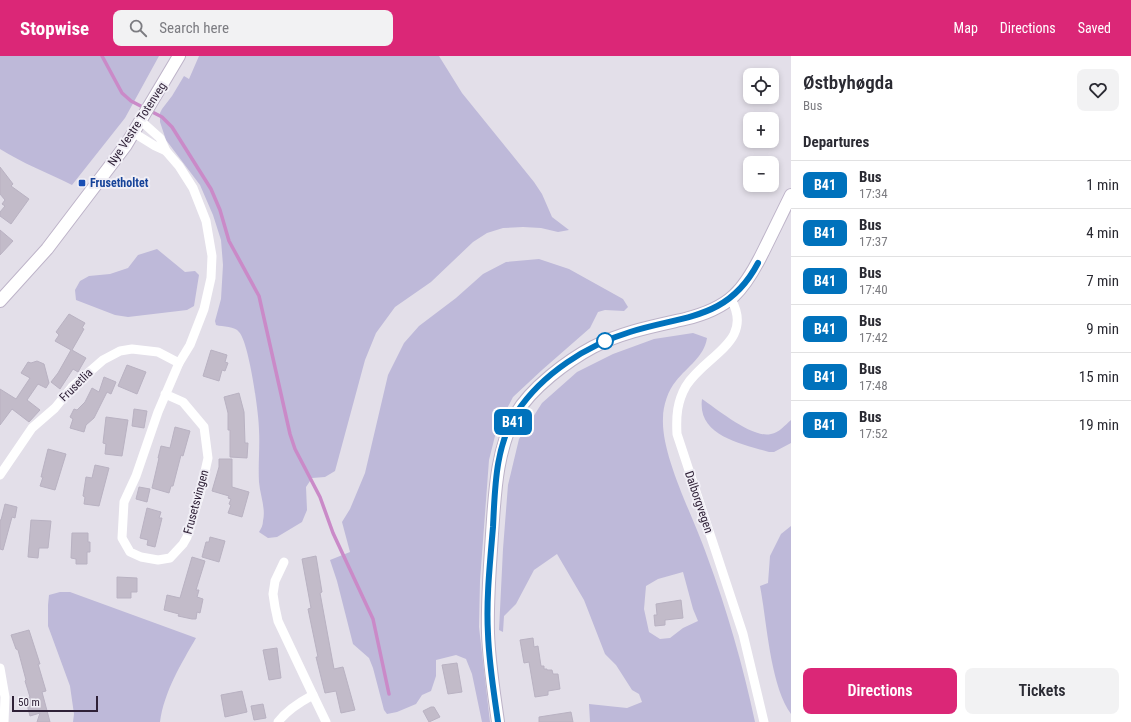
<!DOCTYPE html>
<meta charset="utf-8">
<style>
:root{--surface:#fff;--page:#f2f2f3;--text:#2b2b33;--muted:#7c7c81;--line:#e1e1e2;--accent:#db2777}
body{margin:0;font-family:"Roboto Condensed",sans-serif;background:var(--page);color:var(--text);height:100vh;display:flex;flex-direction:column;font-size:15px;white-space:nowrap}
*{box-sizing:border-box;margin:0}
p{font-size:13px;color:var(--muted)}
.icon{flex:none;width:22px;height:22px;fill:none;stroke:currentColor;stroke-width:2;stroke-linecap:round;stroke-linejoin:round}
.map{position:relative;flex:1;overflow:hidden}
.details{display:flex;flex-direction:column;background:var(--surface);width:340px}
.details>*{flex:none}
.badge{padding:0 8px;border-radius:6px;font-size:14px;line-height:26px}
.controls{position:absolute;left:743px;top:12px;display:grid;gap:8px}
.controls a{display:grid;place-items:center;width:36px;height:36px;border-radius:8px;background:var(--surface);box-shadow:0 2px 6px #0003;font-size:20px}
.scale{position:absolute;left:12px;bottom:10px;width:86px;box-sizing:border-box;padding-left:4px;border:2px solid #2f2137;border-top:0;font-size:11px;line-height:14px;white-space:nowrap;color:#2f2137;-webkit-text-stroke:3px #f1eff6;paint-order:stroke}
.map>.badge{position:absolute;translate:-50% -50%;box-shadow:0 0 0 2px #fff}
h2{padding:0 12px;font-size:15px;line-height:36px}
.round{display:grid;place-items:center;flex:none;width:42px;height:42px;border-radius:8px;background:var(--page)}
.overview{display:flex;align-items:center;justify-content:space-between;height:68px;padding:0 12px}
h1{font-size:19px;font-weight:600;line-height:30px}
.primary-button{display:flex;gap:8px;margin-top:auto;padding:8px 12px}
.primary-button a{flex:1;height:46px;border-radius:8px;background:var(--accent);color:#fff;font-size:16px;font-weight:600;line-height:46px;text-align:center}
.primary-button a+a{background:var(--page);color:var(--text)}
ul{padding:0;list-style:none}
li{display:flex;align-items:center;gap:12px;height:48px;padding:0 12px;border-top:1px solid var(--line)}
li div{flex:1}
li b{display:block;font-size:15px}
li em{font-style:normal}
li .badge{min-width:44px;font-weight:700;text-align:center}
header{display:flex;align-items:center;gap:24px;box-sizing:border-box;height:56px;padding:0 20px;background:var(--accent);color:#fff}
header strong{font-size:19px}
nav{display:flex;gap:22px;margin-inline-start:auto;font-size:14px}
.search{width:280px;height:36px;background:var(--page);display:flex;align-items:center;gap:10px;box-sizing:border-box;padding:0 14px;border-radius:8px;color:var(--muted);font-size:15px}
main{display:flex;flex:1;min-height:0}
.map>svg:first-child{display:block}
.green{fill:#beb9d9;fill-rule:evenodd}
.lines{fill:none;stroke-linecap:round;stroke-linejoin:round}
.stream{stroke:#ca8ac8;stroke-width:3.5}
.building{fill:#c2bbc9;stroke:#b9b2c2}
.secondary-casing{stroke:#bdb3c8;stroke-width:14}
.street{stroke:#fff;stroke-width:9}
.secondary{stroke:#fff;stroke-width:12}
.line-casing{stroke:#fff;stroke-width:9}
.line{stroke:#0072bc;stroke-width:6}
.transit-dot{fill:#1a4fb4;stroke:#f1eff6;stroke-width:1.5}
.stop-dot{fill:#fff;stroke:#0072bc;stroke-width:2}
.labels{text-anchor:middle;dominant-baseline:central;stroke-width:4;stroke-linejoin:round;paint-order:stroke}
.street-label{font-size:12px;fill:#2f2137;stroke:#f1eff6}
.transit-label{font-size:12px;font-weight:bold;fill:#164399;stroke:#f1eff6;text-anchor:start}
</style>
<header>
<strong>Stopwise</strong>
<div class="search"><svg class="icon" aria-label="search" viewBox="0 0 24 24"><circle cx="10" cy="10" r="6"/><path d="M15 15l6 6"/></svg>Search here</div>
<nav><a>Map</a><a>Directions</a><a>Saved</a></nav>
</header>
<main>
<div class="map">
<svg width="791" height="666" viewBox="0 0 791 666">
<rect width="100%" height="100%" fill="#e3dfe9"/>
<g class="green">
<path d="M0,0h159l-34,62 -53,67c-24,-12 -50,-22 -72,-36z"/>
<path d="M199,0h240l23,37 72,89 8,12 10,23 17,13 -11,2 -17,-4 -18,-1 -20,1 -16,5 -14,9 -42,40 -36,25 -19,26 -11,27 -30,111 -10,6 -13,1 -6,9 1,23 -5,12 -25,15 -9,1 -9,-6c2,-3 4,-7 4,-11 3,-13 -3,-26 -4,-39 -1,-18 1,-35 0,-52 0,-16 -10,-88 -20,-98 -4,-6 -16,-5 -23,-7l-1,-4 6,-22 2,-34 -2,-25 -8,-25 -13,-30 -34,-45 -6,-18v-9l2,-4 10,-13 12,-20 5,3z"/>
<polygon points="157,193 185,216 195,215 199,219 194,250 187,254 128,261 115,259 76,244 75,234 80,225 89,220 110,218 128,212 138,199"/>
<polygon points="539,203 569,213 623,243 628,251 624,255 605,254 598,256 590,272 542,314 513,341 497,372 489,404 480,525 479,571 490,666 482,666 472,618 466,603 456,599 436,604 436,620 431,635 422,639 416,648 397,656 387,658 384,654 373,612 369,602 353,588 337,525 330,504 350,496 342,466 350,453 365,417 388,319 404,287 419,270 456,242 483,218 506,206"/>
<path d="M693,277l14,5c-3,19 -19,28 -31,43 -8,9 -13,25 -13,37 -2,38 31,100 44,138 20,54 36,110 48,166h-165l-1,-18 38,4 15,-6 -3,-8 -7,-4 -16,-25 -11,-11 -21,-54 -27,-46 -23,16 -18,34 -12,12 -1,16 -4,-2 4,-81 5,-64 11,-46 23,-36 35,-31 36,-18 41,-15zM683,516l10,37 5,12 -15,7 -13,10 -10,1 -11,-7 -5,-23 2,-23 12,-7z"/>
<path d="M702,343c15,10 51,40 69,35 8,-1 14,-9 20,-14v23l-17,9h-5c-27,-8 -72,-16 -67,-53z"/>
<path d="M791,470v188c-21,-29 -24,-92 -31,-128l8,-3 2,-27 11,-22z"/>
<path d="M60,536h10l126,46c-15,26 -32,54 -36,84h-87l1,-8 -4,-28 -22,-60v-21l1,-10z"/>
</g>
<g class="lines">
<polyline class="stream" points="102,0 122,37 131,45 162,61 172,71 211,133 220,154 229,185 259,240 290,378 295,393 320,441 333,477 373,563 389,638"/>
</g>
<g class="building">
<polygon points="0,111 13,128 11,130 29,143 11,168 0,160 0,156 5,150 2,148 5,144 0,138"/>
<polygon points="0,174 13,185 0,199"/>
<polygon points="69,258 85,267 82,272 84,273 72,294 86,302 78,316 73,313 60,333 51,326 58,317 71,294 55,285 59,279 56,276"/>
<polygon points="211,294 227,299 225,306 228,307 225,315 222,314 219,325 203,320"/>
<polygon points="37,305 44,308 49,327 46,332 38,328 27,344 40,354 29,366 12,353 0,369 0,333 16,343 30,322 21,317 28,306 31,307"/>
<polygon points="127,309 146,316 137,338 118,330"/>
<polygon points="104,321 116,326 111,338 107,336 94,362 86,369 84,376 70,372 73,363 70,361 74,353 77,354 85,346 92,332 99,336"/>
<polygon points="239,337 244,356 245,387 248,387 247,402 230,401 230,374 228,374 228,357 224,341"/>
<polygon points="134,353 147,355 144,372 132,370"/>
<polygon points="106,361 128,364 122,400 105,398 106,388 103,387"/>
<polygon points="175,371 190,375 183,400 181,399 173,430 171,430 169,437 152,432 159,402 158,402 161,390 170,392"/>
<polygon points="48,393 66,398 55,434 40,430 43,421 41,421"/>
<polygon points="219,403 232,403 232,431 249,436 242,461 228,457 231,449 229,448 231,443 228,442 229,440 212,435 219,411"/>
<polygon points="95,409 109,412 99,450 84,448 85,441 83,440 86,421 92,422"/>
<polygon points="139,431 150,433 147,446 136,443"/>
<polygon points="5,448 17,451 15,462 12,461 3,494 0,493 0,464 1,464"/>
<polygon points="147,452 161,456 159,462 162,462 155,491 147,489 148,484 140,482"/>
<polygon points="31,464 51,465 48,492 39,492 38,502 28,501"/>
<polygon points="72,477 88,477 88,486 90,486 90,496 87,496 87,508 76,508 76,503 71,502"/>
<polygon points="210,481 225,485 219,506 202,501 206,486 209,486"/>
<polygon points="316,500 322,536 320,537 334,613 343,611 355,654 341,657 336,635 325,637 316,601 318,601 308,553 311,552 302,503"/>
<polygon points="192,501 205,505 196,534 199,534 197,541 203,543 200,557 197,556 196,563 192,563 178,560 179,558 164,554 167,539 180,542"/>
<polygon points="117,521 137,522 137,536 131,536 131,542 117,542"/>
<polygon points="681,544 683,562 665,564 665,569 655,570 654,559 657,559 656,548"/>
<polygon points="29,574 40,608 38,608 46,635 42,636 50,666 37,666 40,657 30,660 26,645 27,645 27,642 30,641 25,625 26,624 18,594 16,593 11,579"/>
<polygon points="533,582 534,591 538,590 541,610 544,610 544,613 547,613 547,614 552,614 553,618 558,618 560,633 548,635 548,639 535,641 529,606 524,607 520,584"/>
<polygon points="277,592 281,622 269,624 263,594"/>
<polygon points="457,607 462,636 448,638 442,609"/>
<polygon points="242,635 247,656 225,661 221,639"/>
<polygon points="263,648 266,662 254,664 251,650"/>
<polygon points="431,651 434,651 440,661 429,666 423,655"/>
<polygon points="571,656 573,666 539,666 539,661"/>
</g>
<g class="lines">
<g class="secondary-casing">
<g id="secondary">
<polyline points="0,245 47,193 126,89 179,0"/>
<path d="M498,666c-4,-29 -9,-59 -10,-89 -1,-33 2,-66 4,-99 3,-42 4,-82 24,-120 15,-26 51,-53 77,-67 29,-15 61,-21 92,-28 45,-11 59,-28 79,-69 9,-18 18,-37 27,-55"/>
</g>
</g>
<g class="street">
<polyline points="141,65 160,82 166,95 179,110 193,132 206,165 212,200 211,222 204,253 190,289 179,307 158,356 136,420 124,446 122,482 130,496 141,501 158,504 170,502 183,488 187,481 200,438 208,402 204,371 183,346 165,338"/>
<polyline points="134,77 155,90 166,95"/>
<path d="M731,243c24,43 -26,56 -45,87 -9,16 -10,30 -9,48l66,200 21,88"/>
<polyline points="0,419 32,372 55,352 72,331 103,304 120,295 132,293 158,296 179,307"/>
<polyline points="284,506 275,525 273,538 275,551 278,565 313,639"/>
<polyline points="0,612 5,641 4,666"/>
<path d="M278,666c9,-12 22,-20 35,-27l13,27"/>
</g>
<use href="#secondary" class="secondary"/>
</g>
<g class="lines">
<g class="line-casing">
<path id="line" d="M498,666c-4,-29 -9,-58 -10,-88 -2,-35 2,-71 5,-107 2,-39 2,-81 24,-115 25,-38 70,-67 113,-80 54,-17 98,-12 128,-69"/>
</g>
<use href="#line" class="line"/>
</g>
<rect class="transit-dot" x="78" y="123" width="8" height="8" rx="2"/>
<circle class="stop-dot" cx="605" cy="285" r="8"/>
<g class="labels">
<g class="street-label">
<text transform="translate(137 68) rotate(-57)">Nye Vestre Totenveg</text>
<text transform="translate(76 329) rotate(-45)">Frusetlia</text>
<text transform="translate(196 446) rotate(-75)">Frusetsvingen</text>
<text transform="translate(699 446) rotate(71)">Dalborgvegen</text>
</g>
<g class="transit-label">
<text x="90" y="127">Frusetholtet</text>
</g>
</g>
</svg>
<div class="controls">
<a><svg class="icon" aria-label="locate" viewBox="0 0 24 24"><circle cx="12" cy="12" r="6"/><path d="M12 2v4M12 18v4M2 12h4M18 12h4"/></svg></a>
<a>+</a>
<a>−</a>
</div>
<div class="scale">50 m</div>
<b class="badge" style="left:513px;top:366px;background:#0072bc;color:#fff">B41</b>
</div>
<section class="details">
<div class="overview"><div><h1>Østbyhøgda</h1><p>Bus</p></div><a class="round"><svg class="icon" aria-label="heart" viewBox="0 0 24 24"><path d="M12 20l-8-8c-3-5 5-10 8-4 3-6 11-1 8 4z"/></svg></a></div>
<h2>Departures</h2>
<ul>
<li><span class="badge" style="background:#0072bc;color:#fff">B41</span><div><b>Bus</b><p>17:34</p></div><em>1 min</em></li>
<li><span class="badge" style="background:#0072bc;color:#fff">B41</span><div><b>Bus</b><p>17:37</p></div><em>4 min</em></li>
<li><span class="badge" style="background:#0072bc;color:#fff">B41</span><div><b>Bus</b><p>17:40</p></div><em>7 min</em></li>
<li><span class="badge" style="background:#0072bc;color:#fff">B41</span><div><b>Bus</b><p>17:42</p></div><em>9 min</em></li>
<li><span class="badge" style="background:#0072bc;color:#fff">B41</span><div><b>Bus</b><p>17:48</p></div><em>15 min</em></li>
<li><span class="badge" style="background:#0072bc;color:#fff">B41</span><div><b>Bus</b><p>17:52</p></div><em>19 min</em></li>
</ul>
<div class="primary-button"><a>Directions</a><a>Tickets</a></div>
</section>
</main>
